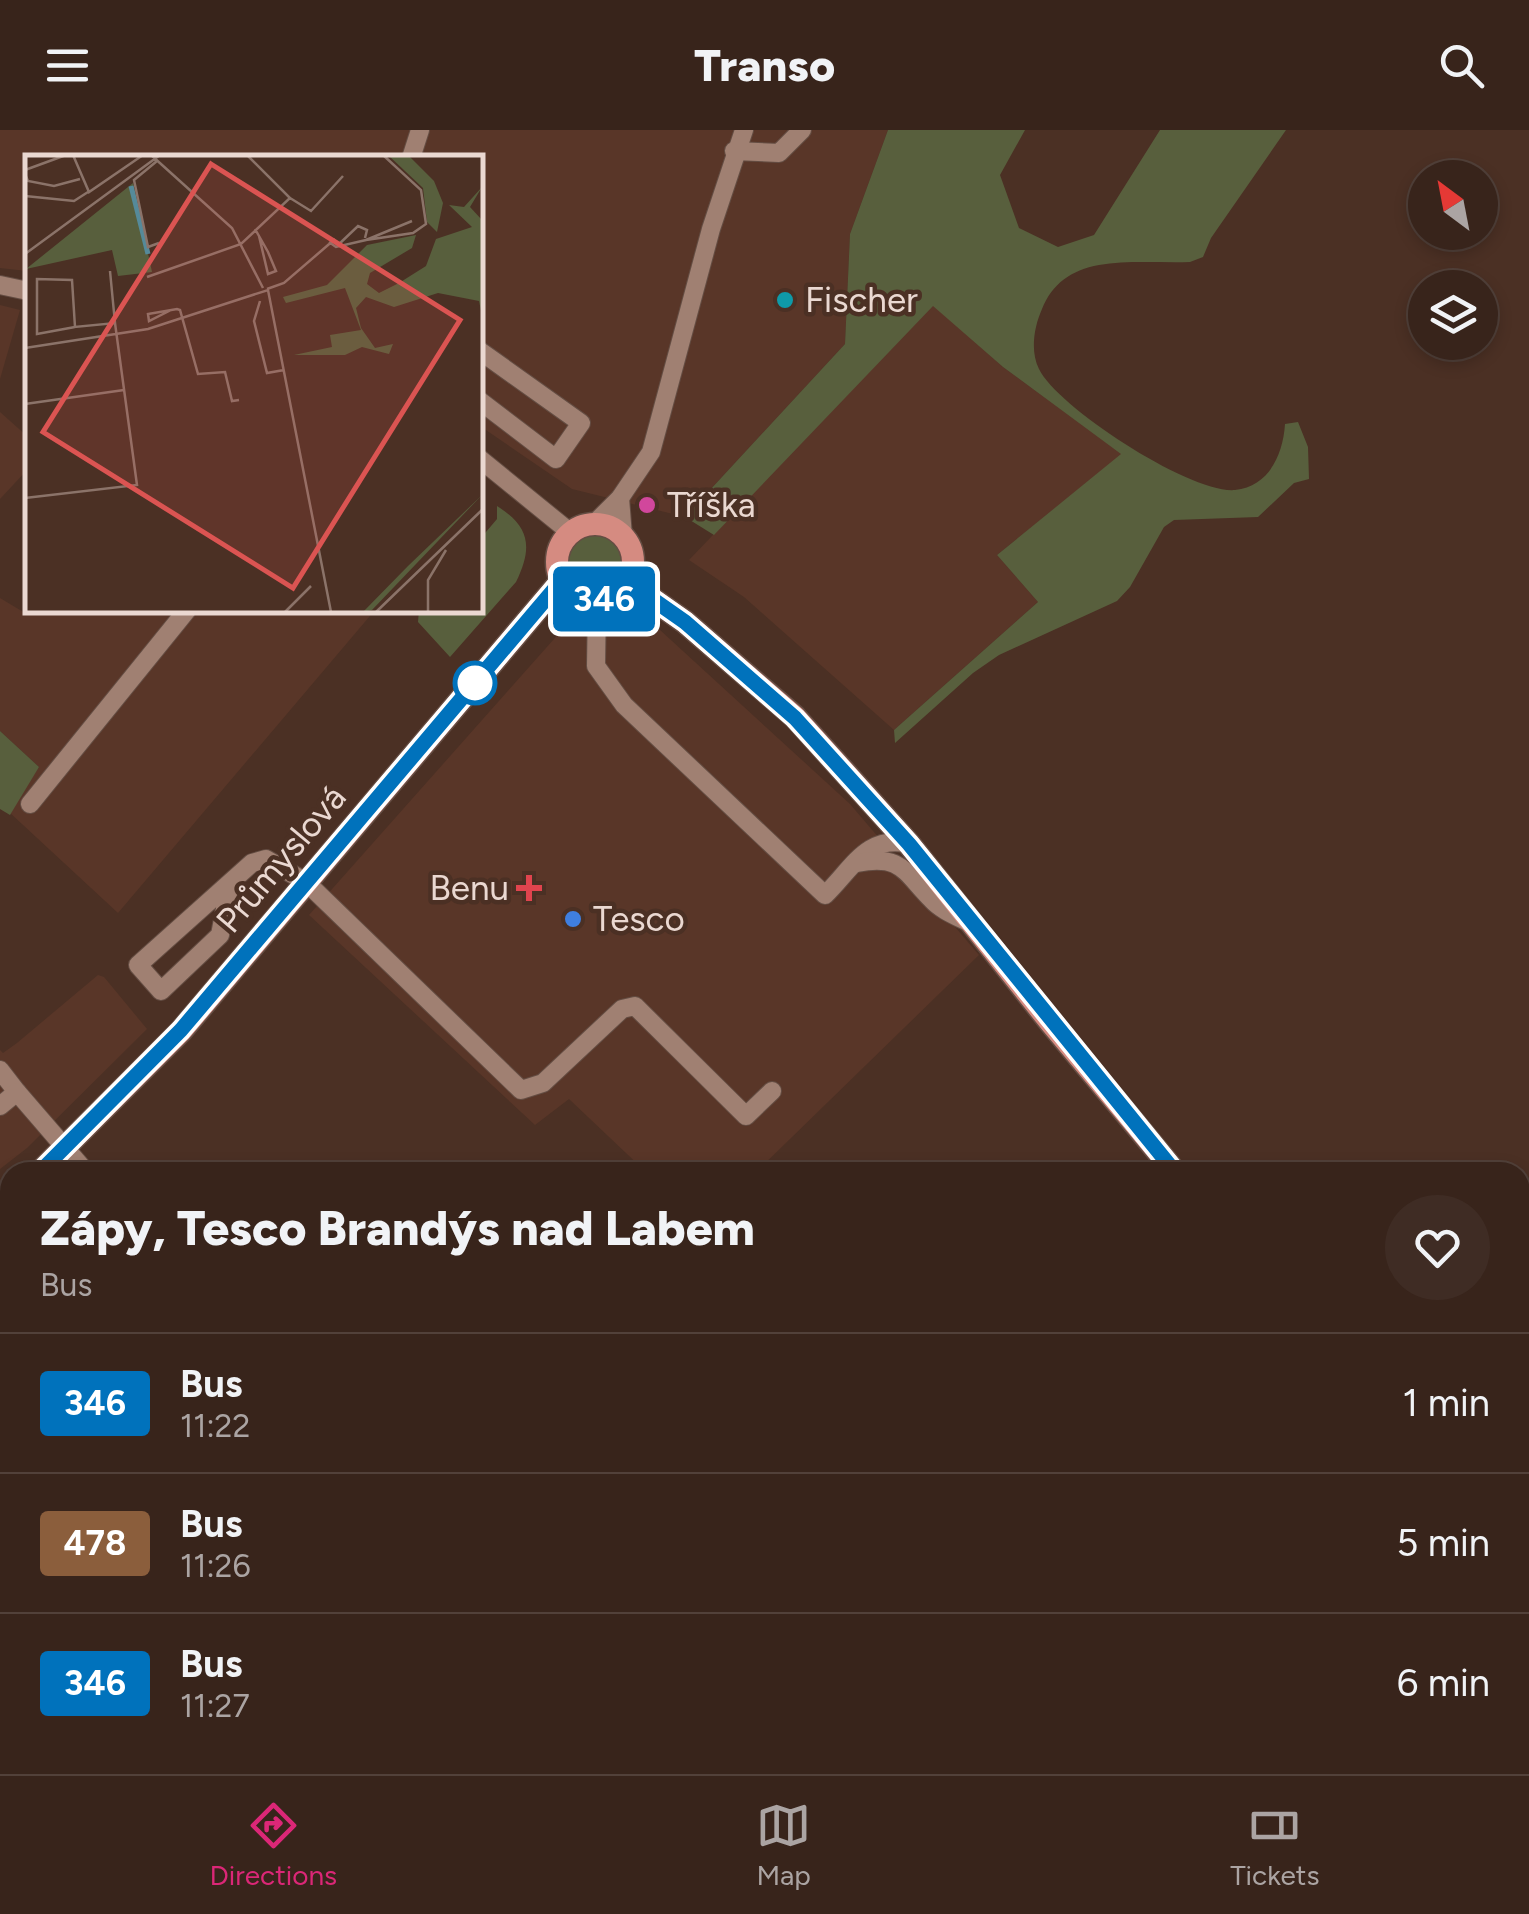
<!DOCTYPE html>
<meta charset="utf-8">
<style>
:root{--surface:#38241b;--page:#3f2c24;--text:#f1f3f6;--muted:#aba4a3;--line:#52413a;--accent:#db2777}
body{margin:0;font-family:Figtree,sans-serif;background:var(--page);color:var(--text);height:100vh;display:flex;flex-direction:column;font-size:38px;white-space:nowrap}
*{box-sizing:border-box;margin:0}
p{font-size:32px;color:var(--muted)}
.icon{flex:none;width:55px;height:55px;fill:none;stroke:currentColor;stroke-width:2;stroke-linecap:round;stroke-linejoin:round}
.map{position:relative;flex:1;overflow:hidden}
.drawer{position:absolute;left:0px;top:1032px;width:1530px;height:612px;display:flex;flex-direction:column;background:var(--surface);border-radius:30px 30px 0 0;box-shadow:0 5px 15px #0003,0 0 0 2px var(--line)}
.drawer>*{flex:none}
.badge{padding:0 20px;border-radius:8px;font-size:35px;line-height:65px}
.needle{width:65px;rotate:328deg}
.fabs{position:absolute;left:1408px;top:30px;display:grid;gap:20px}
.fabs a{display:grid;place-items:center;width:90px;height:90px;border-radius:50%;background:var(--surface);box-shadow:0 5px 15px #0003,0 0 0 2px var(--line);font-size:50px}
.map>.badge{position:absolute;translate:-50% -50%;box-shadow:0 0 0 5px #fff}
.round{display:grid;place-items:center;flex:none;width:105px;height:105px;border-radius:52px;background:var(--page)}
.overview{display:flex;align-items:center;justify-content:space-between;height:170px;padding:0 40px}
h1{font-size:48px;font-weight:800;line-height:75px}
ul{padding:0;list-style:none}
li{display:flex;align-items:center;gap:30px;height:140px;padding:0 40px;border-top:2px solid var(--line)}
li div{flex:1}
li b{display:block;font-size:38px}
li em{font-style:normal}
li .badge{min-width:110px;font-weight:700;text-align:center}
header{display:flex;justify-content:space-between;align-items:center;height:130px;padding:0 40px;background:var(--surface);font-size:45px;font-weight:800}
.menu{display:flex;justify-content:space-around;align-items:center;height:140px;border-top:2px solid var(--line);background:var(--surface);font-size:28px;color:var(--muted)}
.menu a{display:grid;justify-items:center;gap:5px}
.menu .selected{color:var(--accent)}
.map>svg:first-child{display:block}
.built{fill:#593628}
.green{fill:#585f3d}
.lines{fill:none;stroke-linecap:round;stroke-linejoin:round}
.minor-casing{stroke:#644d43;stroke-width:20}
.major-casing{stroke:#644d43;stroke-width:25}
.minor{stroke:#a08072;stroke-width:18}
.major{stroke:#d58b81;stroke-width:22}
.line-casing{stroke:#fff;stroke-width:22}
.line{stroke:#0072bc;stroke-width:15}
.culture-dot{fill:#0f9aa8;stroke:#4b3024;stroke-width:4}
.hotel-dot{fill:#d1479c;stroke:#4b3024;stroke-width:4}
.stop-dot{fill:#fff;stroke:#0072bc;stroke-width:5}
.health-dot{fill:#e0444e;stroke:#4b3024;stroke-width:4}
.shop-dot{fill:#3f7fe0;stroke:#4b3024;stroke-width:4}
.labels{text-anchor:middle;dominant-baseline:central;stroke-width:9;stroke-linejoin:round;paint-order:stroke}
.poi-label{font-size:35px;fill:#ead8d1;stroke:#4b3024;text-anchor:start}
.street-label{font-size:35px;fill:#ead8d1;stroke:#4b3024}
.inset-river{fill:none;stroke:#558a9a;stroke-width:5}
.inset-road{fill:none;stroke:#8b7369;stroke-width:2.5}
.view{fill:#db5452;fill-opacity:0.15;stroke:#db5452;stroke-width:5}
.inset-edge{fill:none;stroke:#ead8d1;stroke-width:5}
</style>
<header><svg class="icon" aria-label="menu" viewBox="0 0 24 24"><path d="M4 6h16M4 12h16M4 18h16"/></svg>Transo<svg class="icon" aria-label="search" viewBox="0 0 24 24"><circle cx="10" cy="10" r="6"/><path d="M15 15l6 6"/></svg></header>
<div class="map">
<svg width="1529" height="1644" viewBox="0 0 1529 1644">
<rect width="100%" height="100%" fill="#4b3024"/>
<g class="built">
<polygon points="0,0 888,0 850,104 845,214 685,387 572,359 480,296 480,28 28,28 27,141 0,138"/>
<polygon points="0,175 20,180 0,249"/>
<polygon points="933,175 1003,237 1122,324 997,425 1038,472 894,600 744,467 689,430"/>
<polygon points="0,282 28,307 27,340 0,369"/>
<polygon points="0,468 25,483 28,480 375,480 118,783 9,682 39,637 0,601"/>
<polygon points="636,478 850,674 979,825 756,1042 646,1042 569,969 535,995 309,785 578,482"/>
<polygon points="98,845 104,847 147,899 27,1018 0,1039 0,920 3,923 17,913"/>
<polygon points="10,1356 10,1635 558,1635 566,1644 0,1644 0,1364"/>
</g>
<g class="green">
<path d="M888,0h137l-25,45 19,53 39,19 36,-12 66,-105h126l-75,108 -8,19 -13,5c-29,1 -63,-2 -91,3 -28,5 -47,19 -57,44 -8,18 -12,42 -3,60 19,39 152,125 196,121 34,-4 48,-35 50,-66l13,-2 10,25 1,32 -15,4 -36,34 -84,3 -10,7 -34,60 -13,14 -118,54 -26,18 -78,70 -1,-13 144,-128 -41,-47 124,-101 -118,-87 -70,-61 -219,229 -29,-18 160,-173 5,-110z"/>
<path d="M497,376c33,21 36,41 19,76l-66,75 -32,-35 1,-12h61v-71l17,-20z"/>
<circle cx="594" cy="432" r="28"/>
<polygon points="0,601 39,637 10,685 0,679"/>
</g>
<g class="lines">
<g class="minor-casing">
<g id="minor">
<polyline points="734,21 779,23 802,0"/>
<polyline points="411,28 420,0"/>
<polyline points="0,155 28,161"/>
<polyline points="480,221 581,293 556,329 480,271"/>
<polyline points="480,329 571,403"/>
<polyline points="620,368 623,406"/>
<polyline points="593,395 620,368 651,322 711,99 744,0"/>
<path d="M597,470l-1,66 28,39 201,190c28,-27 42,-61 84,-51"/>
<polyline points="30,674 187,480"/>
<path d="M857,733c45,-9 47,9 75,37 9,10 24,16 36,22"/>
<polyline points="230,753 220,805 161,861 138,835 252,733 266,729 306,752 521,960 543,953 622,879 635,876 746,986 772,961"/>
<polyline points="0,940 17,962"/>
<polyline points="0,976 17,962 86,1042"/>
<polyline points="0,1437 10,1429"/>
<polyline points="522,1644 533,1635"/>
</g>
</g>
<g class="major-casing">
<g id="major">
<circle cx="595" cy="432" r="38"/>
<polyline points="628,452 685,492 795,587 909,714 1050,892 1175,1042"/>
<polyline points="40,1042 181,901 562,450"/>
<polyline points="0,1080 10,1072"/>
<polyline points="1520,1408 1529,1418"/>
</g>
</g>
<use href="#minor" class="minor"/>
<use href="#major" class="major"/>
</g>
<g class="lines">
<g class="line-casing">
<path id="line" d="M40,1042l141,-142 381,-450c18,25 47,25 66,2l57,40 110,96 114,126 266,328"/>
</g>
<use href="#line" class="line"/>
</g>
<circle class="culture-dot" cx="785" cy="170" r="10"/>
<circle class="hotel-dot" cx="647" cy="375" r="10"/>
<circle class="stop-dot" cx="475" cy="553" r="20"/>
<path class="health-dot" d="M524 743h10v10h10v10h-10v10h-10v-10h-10v-10h10z"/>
<circle class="shop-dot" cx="573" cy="789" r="10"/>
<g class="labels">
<g class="poi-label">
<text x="805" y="170">Fischer</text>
<text x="667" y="375">Tříška</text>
<text x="509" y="758" text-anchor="end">Benu</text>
<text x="593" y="789">Tesco</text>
</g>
<g class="street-label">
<text transform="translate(281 729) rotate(-50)">Průmyslová</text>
</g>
</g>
<g transform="translate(25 25)">
<rect width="458" height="458" fill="#4b3024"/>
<path d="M363,0h20l26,26 9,22 -6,29 -10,-10 -4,-34zM108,28l19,89 -34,4 -6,-26 -86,19zM457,32l-12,20 12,13v95l-3,-14 -41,-8 -44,14 -28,-10 -10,11 5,20 14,20 18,-4 -4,10 -27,-7 -17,8h-51l38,-8 -2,-12 31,-5 -16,-42 -59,15 -3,-6 44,-12 40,-40 49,-10 -4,13 -42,25 -3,11 12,9 20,-10 27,-17 10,-27 36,-12 -23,-22 15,2zM457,340l-110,115 -9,2 45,-46z" fill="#585f3d"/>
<path class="inset-river" d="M106,31l17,68"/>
<path class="inset-road" d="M48,0l16,37 54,-37M126,0l81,73 31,60M132,6l-23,19 14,67 11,-4M0,15l41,-15M0,19l3,7 26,5 26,-7M0,41l49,5 14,-9M265,43l21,13 32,-35M230,74l4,7 9,16 8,19 -8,3 -9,-38M341,85l47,-7 13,-9 -5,-34 -38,-35M304,87l7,5 30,-7 46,-19M312,91l21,-20 9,4 -2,8M0,99l135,-99M85,116l5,52M122,122l94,-33 49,-46 -43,-43M242,134l17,-6 51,-44M235,146l-6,20 13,52 17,-3M146,155l-22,11 -1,-7 29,-5 3,1 18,64 27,-2 7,29 7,-1M0,193l123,-19 120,-39 63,322M0,249l99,-14M0,343l112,-13 -22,-162 -40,4 -3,-47 -35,-1v55l38,-7M260,457l26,-26M351,457l107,-103M403,457v-32l18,-30"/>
<path class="view" d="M186,9l249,156 -167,268 -250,-156z"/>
<rect width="458" height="458" class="inset-edge"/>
</g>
</svg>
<div class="fabs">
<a><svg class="needle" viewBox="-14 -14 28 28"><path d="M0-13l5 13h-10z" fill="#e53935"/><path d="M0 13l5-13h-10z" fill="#aba4a3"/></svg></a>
<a><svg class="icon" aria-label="layers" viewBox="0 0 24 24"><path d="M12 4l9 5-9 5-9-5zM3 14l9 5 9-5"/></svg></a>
</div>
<b class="badge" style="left:604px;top:469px;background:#0072bc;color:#fff">346</b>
<section class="drawer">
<div class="overview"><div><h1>Zápy, Tesco Brandýs nad Labem</h1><p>Bus</p></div><a class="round"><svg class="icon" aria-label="heart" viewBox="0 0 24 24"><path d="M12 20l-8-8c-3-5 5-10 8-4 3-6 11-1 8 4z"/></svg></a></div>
<ul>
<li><span class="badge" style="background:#0072bc;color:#fff">346</span><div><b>Bus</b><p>11:22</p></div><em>1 min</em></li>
<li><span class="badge" style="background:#8b5e3c;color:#fff">478</span><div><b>Bus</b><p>11:26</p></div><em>5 min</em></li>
<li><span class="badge" style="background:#0072bc;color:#fff">346</span><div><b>Bus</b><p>11:27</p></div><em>6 min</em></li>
</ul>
</section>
</div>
<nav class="menu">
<a class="selected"><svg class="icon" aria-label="directions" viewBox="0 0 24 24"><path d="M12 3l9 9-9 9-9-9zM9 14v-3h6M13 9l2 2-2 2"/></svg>Directions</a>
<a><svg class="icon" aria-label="map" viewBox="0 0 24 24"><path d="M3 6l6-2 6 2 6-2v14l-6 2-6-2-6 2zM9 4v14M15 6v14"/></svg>Map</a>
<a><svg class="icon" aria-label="tickets" viewBox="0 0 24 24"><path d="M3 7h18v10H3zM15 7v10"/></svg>Tickets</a>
</nav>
